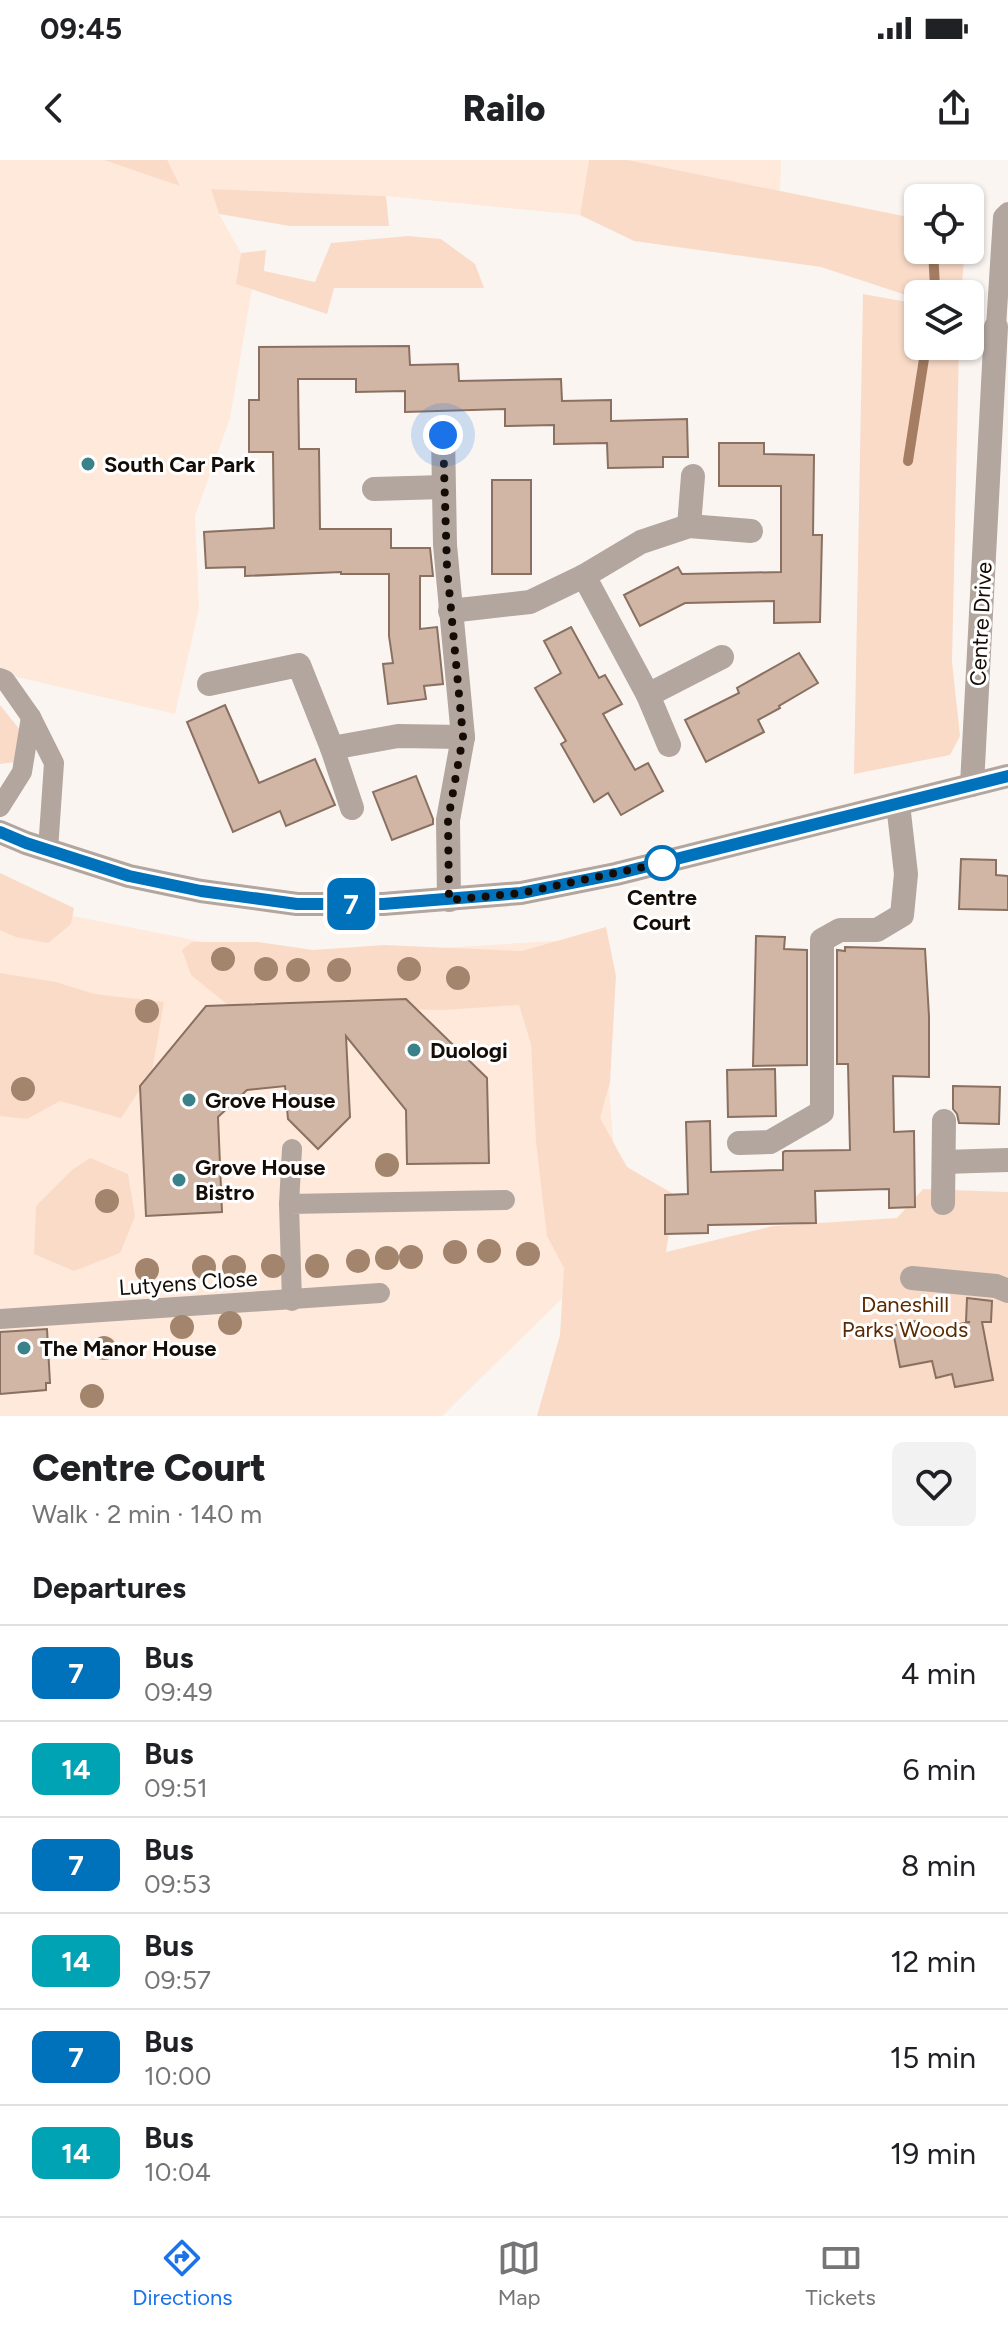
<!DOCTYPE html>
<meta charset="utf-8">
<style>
:root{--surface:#fff;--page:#f2f2f2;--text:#202124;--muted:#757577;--line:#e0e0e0;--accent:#1a73e8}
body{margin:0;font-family:Figtree,sans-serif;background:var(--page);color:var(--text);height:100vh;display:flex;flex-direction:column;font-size:30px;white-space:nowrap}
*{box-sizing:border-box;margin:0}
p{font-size:26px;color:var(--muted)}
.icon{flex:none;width:44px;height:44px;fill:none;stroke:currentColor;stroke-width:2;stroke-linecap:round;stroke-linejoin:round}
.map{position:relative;height:1256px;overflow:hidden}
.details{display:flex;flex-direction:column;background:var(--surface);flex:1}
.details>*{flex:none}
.badge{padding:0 16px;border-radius:12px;font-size:28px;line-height:52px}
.buttons{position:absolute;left:904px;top:24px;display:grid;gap:16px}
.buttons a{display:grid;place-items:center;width:80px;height:80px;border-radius:12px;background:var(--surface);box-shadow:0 2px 6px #0004;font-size:40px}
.you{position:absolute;width:40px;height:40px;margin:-20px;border:6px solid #fff;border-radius:50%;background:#1a73e8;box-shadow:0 0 0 12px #1a73e833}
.map>.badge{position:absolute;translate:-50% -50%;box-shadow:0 0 0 4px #fff}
h2{padding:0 32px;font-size:30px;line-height:72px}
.round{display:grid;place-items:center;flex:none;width:84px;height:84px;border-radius:12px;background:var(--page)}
.head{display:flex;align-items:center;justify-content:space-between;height:136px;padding:0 32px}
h1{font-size:38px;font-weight:800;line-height:60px}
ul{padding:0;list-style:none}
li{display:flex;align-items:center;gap:24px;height:96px;padding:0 32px;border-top:2px solid var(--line)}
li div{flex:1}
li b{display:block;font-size:30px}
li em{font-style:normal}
li .badge{min-width:88px;font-weight:700;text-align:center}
.status{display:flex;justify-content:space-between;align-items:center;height:56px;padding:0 40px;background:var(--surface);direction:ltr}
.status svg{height:22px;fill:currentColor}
header{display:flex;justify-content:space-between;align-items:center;height:104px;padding:0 32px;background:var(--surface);font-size:36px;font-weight:800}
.menu{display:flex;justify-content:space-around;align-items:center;height:112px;border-top:2px solid var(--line);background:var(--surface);font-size:22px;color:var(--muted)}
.menu a{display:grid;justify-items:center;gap:4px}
.menu .on{color:var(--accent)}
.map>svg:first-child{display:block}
.built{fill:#fee9db}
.green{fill:#fadbc8}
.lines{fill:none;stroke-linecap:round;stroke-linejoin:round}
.stream{stroke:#a57d63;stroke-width:10}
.building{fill:#d1b6a5;stroke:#897060;stroke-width:2}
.service{stroke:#b2a69f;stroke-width:20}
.minor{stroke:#b2a69f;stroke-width:24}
.tertiary{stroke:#b2a69f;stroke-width:24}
.tree{fill:#a3856d}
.line-casing{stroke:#fff;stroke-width:18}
.line{stroke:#0072bc;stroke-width:12}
.walk{stroke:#150c06;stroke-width:8;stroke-dasharray:0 14.4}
.poi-dot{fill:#3a8289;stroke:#fff;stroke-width:3}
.stop-dot{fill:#fff;stroke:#0072bc;stroke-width:4}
.labels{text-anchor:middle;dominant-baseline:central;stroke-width:6;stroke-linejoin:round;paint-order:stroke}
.poi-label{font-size:22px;font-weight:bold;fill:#150c06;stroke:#fff;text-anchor:start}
.street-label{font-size:22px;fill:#150c06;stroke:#fff}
.stop-label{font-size:22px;font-weight:bold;fill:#150c06;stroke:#fff}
.park-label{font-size:22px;fill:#5b2a01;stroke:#fff}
</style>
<div class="status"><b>09:45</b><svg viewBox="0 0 49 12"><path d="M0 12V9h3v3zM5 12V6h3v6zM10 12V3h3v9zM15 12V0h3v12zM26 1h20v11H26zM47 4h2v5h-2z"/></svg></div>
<header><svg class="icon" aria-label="back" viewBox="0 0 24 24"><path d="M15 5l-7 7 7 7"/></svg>Railo<svg class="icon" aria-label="share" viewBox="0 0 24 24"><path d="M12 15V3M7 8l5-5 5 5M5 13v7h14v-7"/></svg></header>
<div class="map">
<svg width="1008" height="1256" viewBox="0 0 1008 1256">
<rect width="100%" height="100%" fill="#fbf5f2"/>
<g class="built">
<polygon points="0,0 589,0 580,55 386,36 211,29 219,54 241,93 237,124 252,129 230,258 195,356 199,448 175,554 0,513"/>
<polygon points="628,0 781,0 780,31"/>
<polygon points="0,731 37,749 285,798 599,778 620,1082 442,1256 0,1256"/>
</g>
<g class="green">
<polygon points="104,0 167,0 180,26"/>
<polygon points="589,0 628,0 918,59 918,90 965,90 961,134 918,134 918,139 821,107 634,81 580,55"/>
<polygon points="211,29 386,36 389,66 290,66 219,54"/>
<polygon points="408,76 441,79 475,104 484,128 334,128 327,154 236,124 241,93 266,90 264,111 315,122 331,83"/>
<polygon points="863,134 918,144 918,186 959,186 952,502 960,576 950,595 854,614"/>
<polygon points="0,545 20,570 16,602 0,604"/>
<polygon points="0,713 74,748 71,764 48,783 16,777 0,770"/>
<polygon points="606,767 616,816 610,922 600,958 627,1007 675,1035 666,1092 773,1066 897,1058 923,1029 1008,1032 1008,1256 537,1256 560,1175 564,1108 547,1076 536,982 531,884 519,845 442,850 228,845 191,815 182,790 192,782 258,782 313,790 384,785 522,791"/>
<polygon points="0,813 56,822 94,834 164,842 152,911 121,958 60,941 27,959 0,956"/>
<polygon points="90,998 128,1014 135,1056 120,1093 74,1111 34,1094 36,1046 72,1010"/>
</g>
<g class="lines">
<g class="stream">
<polyline points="933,90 935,127"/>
<polyline points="908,301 926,186"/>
</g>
</g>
<g class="building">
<polygon points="409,186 410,205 458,204 459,221 561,219 562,241 611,240 611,261 687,259 688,297 663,297 663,307 608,308 607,283 554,284 554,265 505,266 505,249 405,252 405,231 356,232 356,219 298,219 299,289 319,289 320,369 391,369 391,388 430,388 433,416 420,416 420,469 437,467 443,524 424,526 426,539 388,544 383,504 393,503 389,476 389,414 341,414 341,412 245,416 245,407 206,408 204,372 274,368 273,292 249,292 249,240 259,240 259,187"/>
<polygon points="719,283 764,283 764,294 814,295 813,375 822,375 820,462 774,463 774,441 685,443 640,466 624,435 678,407 682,414 781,412 781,326 719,326"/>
<rect x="492" y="320" width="39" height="94"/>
<polygon points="571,467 599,518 605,515 622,544 603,554 635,610 648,603 663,631 621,655 608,633 594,642 561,584 566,581 535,528 561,513 544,481"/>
<polygon points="799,493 818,523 779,546 780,548 758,560 764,572 706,602 685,560 739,533 737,528"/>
<polygon points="225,545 259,623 315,599 335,645 286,666 280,651 233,672 187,562"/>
<polygon points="416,616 433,659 433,664 392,680 373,632"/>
<polygon points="961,699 996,700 996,715 1008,716 1008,750 959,749"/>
<polygon points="756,776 785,777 784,789 807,790 807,905 753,906"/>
<polygon points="845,787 925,789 929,856 929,917 893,916 894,972 914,971 915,1047 889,1048 889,1029 815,1031 816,1063 708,1065 708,1073 665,1074 665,1035 688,1034 686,962 710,961 711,1012 783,1010 783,992 785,991 850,990 848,904 837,904 837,790 845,791"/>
<polygon points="406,839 487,918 489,1003 407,1004 406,950 346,876 350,957 318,989 288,959 285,926 247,930 218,957 222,1052 146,1056 140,926 206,846"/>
<polygon points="775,909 776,956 728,957 727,910"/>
<polygon points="953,926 1000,927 999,964 959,963 957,954 953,949"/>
<polygon points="967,1138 992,1141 991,1162 982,1162 993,1220 955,1227 952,1214 936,1218 932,1201 900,1207 892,1166 916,1161 919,1172 970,1162 966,1162"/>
<polygon points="47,1169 50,1223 46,1223 46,1230 0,1234 0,1172"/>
</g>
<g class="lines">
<g class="service">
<polyline points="996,167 1003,57 1008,52"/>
<polyline points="0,518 5,520 31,557 54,603 48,690"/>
<polyline points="0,647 22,612 31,557"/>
<polyline points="289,1044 292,989"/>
<polyline points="292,1141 289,1044 505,1040"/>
<polyline points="0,1159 380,1133"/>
</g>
<g class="minor">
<polyline points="443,275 445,385 463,577 448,660 449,740"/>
<polyline points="374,329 443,327"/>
<polyline points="689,366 693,316"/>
<polyline points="584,416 648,535 669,585"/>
<polyline points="450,451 530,442 584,416 641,382 689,366 751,371"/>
<polyline points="209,524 299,505 332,588 352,648"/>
<polyline points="648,535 722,497"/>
<polyline points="332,588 398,576 463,577"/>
<polyline points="972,625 996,167"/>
<polyline points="739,983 770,982 822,952 822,780 840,770 877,770 902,755 906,714 898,644"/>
<polyline points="944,1002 1008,1000"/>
<polyline points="943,1043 944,961"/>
<polyline points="912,1118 996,1126 1008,1131"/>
</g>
<polyline class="tertiary" points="0,672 26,683 129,716 201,731 297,744 383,744 521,733 616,714 1008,616"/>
</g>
<g class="tree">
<circle cx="223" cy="799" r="12"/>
<circle cx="266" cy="809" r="12"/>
<circle cx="409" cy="809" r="12"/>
<circle cx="298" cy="810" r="12"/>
<circle cx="339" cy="810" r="12"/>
<circle cx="458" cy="818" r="12"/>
<circle cx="147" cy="851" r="12"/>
<circle cx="23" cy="929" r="12"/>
<circle cx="387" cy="1005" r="12"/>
<circle cx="107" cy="1041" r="12"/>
<circle cx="489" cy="1091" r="12"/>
<circle cx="455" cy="1092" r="12"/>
<circle cx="528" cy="1094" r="12"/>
<circle cx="411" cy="1097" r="12"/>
<circle cx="387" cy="1098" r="12"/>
<circle cx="358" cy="1101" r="12"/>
<circle cx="273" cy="1106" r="12"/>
<circle cx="317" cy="1106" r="12"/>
<circle cx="204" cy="1107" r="12"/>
<circle cx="234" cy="1107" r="12"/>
<circle cx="147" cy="1110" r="12"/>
<circle cx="230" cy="1163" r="12"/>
<circle cx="182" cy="1167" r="12"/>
<circle cx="104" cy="1188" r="12"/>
<circle cx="92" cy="1236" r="12"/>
</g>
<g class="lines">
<g class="line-casing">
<polyline id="line" points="0,672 26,683 129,716 201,731 297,744 383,744 521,733 616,714 1008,616"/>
</g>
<use href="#line" class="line"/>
<polyline class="walk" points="443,275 447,407 463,577 448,660 449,740 521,733 662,703"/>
</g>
<g class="poi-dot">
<circle cx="88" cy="304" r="8"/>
<circle cx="414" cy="890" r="8"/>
<circle cx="189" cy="940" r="8"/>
<circle cx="179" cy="1020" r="8"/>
<circle cx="24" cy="1188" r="8"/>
</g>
<circle class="stop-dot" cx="662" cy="703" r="16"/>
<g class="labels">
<g class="poi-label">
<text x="104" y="304">South Car Park</text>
<text x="430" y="890">Duologi</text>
<text x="205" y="940">Grove House</text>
<text x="195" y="1007">Grove House<tspan x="195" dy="25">Bistro</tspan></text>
<text x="40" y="1188">The Manor House</text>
</g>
<g class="street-label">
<text transform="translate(981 464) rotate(-87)">Centre Drive</text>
<text transform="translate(188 1123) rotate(-4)">Lutyens Close</text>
</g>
<g class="stop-label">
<text x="662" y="737">Centre<tspan x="662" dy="25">Court</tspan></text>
</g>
<g class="park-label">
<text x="905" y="1144">Daneshill<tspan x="905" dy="25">Parks Woods</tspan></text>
</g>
</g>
</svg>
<div class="buttons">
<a><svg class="icon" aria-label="locate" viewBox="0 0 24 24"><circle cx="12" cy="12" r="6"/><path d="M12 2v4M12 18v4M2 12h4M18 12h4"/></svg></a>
<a><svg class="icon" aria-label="layers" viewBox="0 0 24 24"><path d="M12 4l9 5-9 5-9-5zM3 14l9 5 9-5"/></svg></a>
</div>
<div class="you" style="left:443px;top:275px"></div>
<b class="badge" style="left:351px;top:744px;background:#0072bc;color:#fff">7</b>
</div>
<section class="details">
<div class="head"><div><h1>Centre Court</h1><p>Walk · 2 min · 140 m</p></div><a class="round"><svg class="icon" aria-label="heart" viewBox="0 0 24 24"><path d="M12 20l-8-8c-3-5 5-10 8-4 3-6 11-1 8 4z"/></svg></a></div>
<h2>Departures</h2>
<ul>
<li><span class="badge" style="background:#0072bc;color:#fff">7</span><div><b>Bus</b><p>09:49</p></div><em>4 min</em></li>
<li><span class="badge" style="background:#00a3b4;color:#fff">14</span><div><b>Bus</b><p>09:51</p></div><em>6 min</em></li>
<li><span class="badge" style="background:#0072bc;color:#fff">7</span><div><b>Bus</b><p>09:53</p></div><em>8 min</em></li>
<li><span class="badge" style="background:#00a3b4;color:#fff">14</span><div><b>Bus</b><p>09:57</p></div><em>12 min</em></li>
<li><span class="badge" style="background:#0072bc;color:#fff">7</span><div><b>Bus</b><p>10:00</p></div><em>15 min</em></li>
<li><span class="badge" style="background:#00a3b4;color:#fff">14</span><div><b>Bus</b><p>10:04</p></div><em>19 min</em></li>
</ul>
</section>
<nav class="menu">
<a class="on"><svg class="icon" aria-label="directions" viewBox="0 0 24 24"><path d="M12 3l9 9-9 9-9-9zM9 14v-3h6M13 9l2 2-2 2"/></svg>Directions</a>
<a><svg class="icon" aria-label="map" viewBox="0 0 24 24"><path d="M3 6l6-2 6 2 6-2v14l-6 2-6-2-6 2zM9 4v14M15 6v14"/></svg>Map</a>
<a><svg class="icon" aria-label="tickets" viewBox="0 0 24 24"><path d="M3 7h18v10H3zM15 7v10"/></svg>Tickets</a>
</nav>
